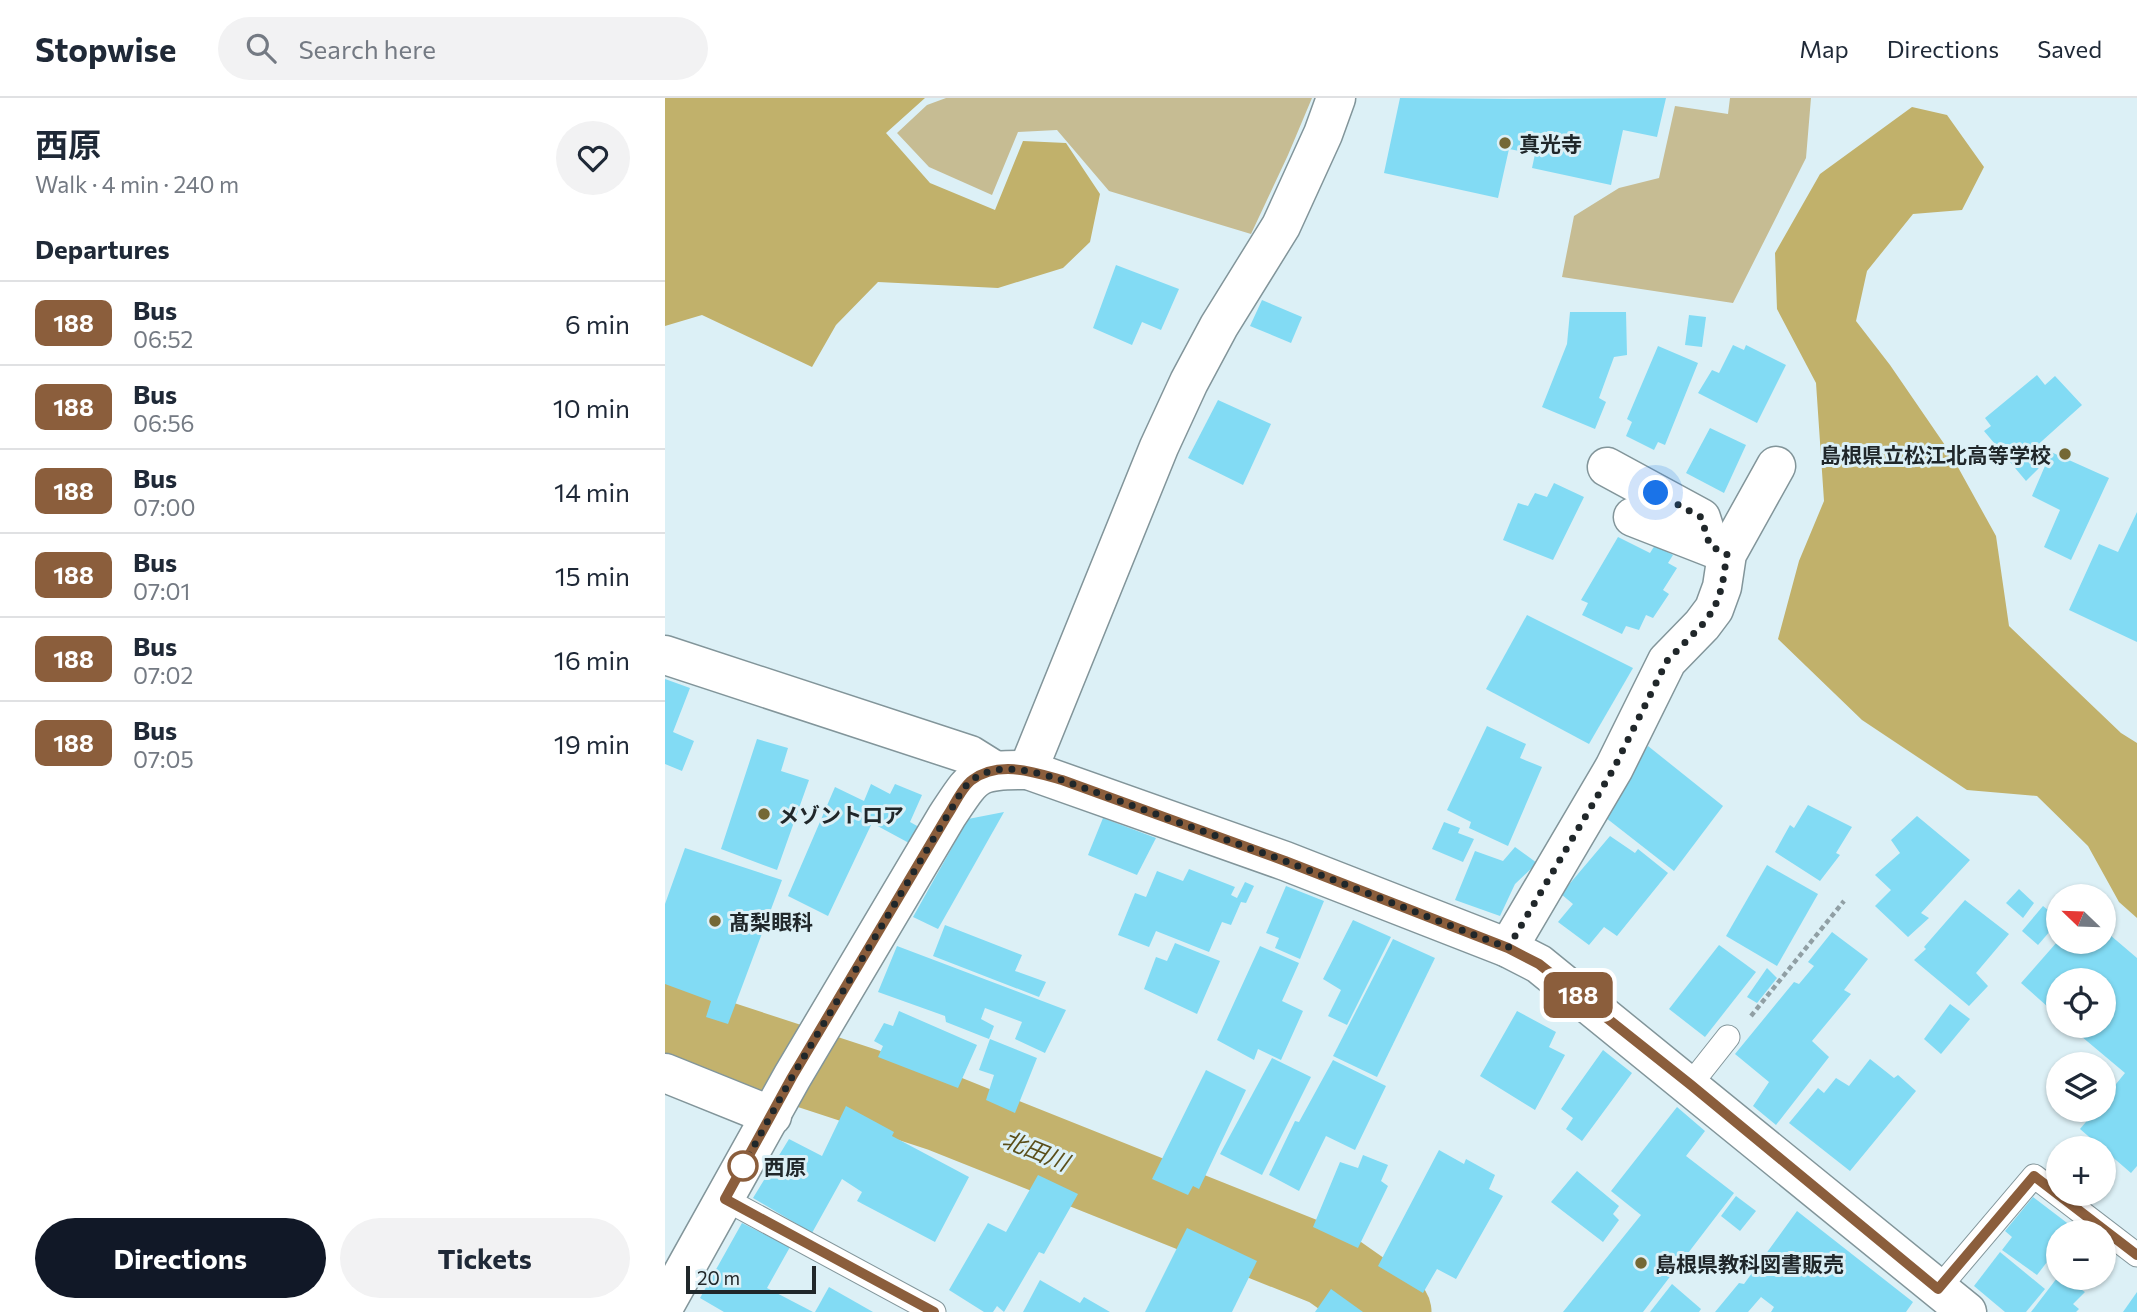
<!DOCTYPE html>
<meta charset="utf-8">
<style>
:root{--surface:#fff;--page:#f2f2f3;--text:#1f2937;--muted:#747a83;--line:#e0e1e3;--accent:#111827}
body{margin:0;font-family:Commissioner,"Noto Sans JP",sans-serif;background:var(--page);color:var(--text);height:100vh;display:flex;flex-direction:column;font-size:26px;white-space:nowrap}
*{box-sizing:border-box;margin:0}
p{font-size:23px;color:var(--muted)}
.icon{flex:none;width:38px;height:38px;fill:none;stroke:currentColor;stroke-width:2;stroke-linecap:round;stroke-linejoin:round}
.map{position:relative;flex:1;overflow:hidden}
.drawer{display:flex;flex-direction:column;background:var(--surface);width:665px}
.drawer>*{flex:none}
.badge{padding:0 14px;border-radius:10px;font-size:24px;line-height:46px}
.needle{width:46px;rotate:293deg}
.fabs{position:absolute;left:1381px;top:786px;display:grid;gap:14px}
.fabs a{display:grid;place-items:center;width:70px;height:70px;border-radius:50%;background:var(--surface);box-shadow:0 2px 5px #0004;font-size:35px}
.scale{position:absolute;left:21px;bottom:18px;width:130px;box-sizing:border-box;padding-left:7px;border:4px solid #20272a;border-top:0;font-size:19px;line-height:24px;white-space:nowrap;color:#20272a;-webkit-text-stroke:5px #dcf0f6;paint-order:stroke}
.you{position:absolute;width:35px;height:35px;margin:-18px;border:5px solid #fff;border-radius:50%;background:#1a73e8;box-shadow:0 0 0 10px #1a73e833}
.map>.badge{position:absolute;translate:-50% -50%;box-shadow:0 0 0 4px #fff}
h2{padding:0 35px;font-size:26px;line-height:63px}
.round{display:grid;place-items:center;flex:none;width:74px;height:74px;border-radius:37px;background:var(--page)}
.headline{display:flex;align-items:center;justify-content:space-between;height:119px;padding:0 35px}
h1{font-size:33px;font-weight:700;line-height:52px}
.cta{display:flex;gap:14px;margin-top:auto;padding:14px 35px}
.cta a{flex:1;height:80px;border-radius:42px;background:var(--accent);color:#fff;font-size:28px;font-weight:700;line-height:80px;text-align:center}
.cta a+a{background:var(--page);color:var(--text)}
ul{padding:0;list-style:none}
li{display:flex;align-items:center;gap:21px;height:84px;padding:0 35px;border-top:2px solid var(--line)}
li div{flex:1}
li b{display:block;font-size:26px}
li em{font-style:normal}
li .badge{min-width:77px;font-weight:700;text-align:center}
header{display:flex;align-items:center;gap:42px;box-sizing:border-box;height:98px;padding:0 35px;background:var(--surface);border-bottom:2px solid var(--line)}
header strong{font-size:33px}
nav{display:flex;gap:38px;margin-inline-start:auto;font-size:24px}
.search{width:490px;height:63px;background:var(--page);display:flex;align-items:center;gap:18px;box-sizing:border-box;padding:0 24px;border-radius:38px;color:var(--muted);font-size:26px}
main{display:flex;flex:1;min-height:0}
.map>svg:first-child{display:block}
.green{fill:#c6bc93}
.forest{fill:#c1b16b}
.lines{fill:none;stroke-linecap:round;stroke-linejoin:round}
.river{stroke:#c3b26d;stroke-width:79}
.building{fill:#82dbf4}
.service-casing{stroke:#82959a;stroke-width:25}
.minor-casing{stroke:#82959a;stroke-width:41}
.path{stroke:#909fa4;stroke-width:4.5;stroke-dasharray:5 3.5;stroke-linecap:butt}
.service{stroke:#fff;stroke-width:23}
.minor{stroke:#fff;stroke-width:38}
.line-casing{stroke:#fff;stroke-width:16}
.line{stroke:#8b5e3c;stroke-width:10}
.walk{stroke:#20272a;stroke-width:7;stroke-dasharray:0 12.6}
.poi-dot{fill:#746835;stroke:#dcf0f6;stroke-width:2.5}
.stop-dot{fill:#fff;stroke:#8b5e3c;stroke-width:3.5}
.labels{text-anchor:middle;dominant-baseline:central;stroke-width:6;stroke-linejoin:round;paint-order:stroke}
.poi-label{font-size:21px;font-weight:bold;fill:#20272a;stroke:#dcf0f6;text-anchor:start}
.stop-label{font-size:21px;font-weight:bold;fill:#20272a;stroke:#dcf0f6;text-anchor:start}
.water-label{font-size:23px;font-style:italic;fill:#5a4e19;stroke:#dcf0f6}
</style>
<header>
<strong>Stopwise</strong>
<div class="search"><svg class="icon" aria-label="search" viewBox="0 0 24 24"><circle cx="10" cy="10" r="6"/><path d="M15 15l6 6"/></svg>Search here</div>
<nav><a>Map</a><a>Directions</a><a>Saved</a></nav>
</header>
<main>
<section class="drawer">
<div class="headline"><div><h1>西原</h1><p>Walk · 4 min · 240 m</p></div><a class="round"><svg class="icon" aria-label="heart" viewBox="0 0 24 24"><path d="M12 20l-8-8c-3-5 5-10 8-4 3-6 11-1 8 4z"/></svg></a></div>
<h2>Departures</h2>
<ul>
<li><span class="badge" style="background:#8b5e3c;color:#fff">188</span><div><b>Bus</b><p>06:52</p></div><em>6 min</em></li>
<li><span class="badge" style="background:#8b5e3c;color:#fff">188</span><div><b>Bus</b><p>06:56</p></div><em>10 min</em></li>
<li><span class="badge" style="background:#8b5e3c;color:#fff">188</span><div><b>Bus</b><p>07:00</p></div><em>14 min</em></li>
<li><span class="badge" style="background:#8b5e3c;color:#fff">188</span><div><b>Bus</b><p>07:01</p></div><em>15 min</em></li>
<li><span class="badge" style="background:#8b5e3c;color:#fff">188</span><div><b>Bus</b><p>07:02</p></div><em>16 min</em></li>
<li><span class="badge" style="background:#8b5e3c;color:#fff">188</span><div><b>Bus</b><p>07:05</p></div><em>19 min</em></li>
</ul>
<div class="cta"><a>Directions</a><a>Tickets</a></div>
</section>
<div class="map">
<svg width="1472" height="1214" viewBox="0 0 1472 1214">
<rect width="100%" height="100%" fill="#dcf0f6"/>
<g class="green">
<polygon points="281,0 647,0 623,57 586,136 444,93 392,32 353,34 327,97 264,69 232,35 262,7"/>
<polygon points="1065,0 1146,0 1141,60 1068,205 897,179 909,118 954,90 994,80 1010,8 1063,16"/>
</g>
<g class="forest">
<polygon points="0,0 260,0 221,35 265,85 330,112 358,43 401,45 435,96 425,144 398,170 333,190 213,184 171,227 147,269 37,217 0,228"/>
<polygon points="1247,9 1282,17 1319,69 1297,112 1248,116 1202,173 1191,223 1225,267 1284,353 1331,438 1344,528 1456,635 1472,645 1472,820 1454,804 1423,748 1372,698 1302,692 1197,622 1113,541 1134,463 1159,403 1151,285 1112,211 1110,155 1155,76"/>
</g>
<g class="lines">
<polyline class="river" points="0,924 278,1015 663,1169 727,1214"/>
</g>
<g class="building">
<polygon points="735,0 845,1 1001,0 992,39 958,32 946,87 867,70 870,56 844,51 833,100 719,75"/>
<polygon points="451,167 514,191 496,232 477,224 467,247 428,230"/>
<polygon points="597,202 637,219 626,245 585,228"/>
<polygon points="905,214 961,214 962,257 949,259 934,300 941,304 930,331 877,309 902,246"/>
<polygon points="1024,217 1041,219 1037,249 1020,247"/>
<polygon points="1068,247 1079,252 1081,247 1121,267 1092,325 1033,295 1047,272 1054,275"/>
<polygon points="993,248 1033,265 1000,347 993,344 989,352 961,338 967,324 962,321"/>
<polygon points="1372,277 1380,287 1390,278 1417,307 1367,352 1379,365 1361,383 1319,333 1326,328 1320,320"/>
<polygon points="553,302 606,326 578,387 523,360"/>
<polygon points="1045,330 1081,347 1059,395 1021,375"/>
<polygon points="1386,354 1444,380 1406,462 1379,449 1395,412 1367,398"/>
<polygon points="889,385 919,399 888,462 838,442 853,405 863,408 870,395 882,399"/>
<polygon points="1472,414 1472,544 1404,512 1434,446 1453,454"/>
<polygon points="953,439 985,455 990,447 1008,457 1003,465 1012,470 998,492 1004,496 988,520 981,517 974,532 961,528 957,536 917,517 923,505 916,502"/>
<polygon points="862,517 968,570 924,646 821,591"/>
<polygon points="0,581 25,590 8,634 29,643 17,673 0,666"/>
<polygon points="822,628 861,646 855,660 877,669 843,748 804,730 806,724 782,712"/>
<polygon points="92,641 123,650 116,673 144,682 112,772 56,751"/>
<polygon points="983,648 1058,708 1009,773 936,716"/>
<polygon points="206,686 225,696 230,686 257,697 245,724 254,729 244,745 207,725 163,818 123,798 170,689 199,703"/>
<polygon points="1143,707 1187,729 1171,755 1175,757 1155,783 1110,754 1125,727 1129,730"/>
<polygon points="339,714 273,831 248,819 303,721"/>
<polygon points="1252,718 1305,762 1256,815 1264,820 1243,839 1210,808 1226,792 1210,777 1235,755 1226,742"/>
<polygon points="438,720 491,740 472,777 423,757"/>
<polygon points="779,724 795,730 793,735 809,741 798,764 767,751"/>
<polygon points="945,738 970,755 973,751 1003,775 952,838 939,829 924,847 893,824 908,806 896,796"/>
<polygon points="850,749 872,765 850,786 835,818 790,802 810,753 838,763"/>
<polygon points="20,750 117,782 63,926 41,919 46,903 0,886 0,806"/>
<polygon points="1102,767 1153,796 1112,868 1061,838"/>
<polygon points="524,771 570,789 566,797 572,800 580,784 589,788 581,805 576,804 566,827 557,824 544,854 491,833 484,849 453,837 470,795 481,799 492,773 518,783"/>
<polygon points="621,788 659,803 635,861 610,850 614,840 601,835"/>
<polygon points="1354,791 1369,805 1358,820 1341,805"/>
<polygon points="1300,802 1344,836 1311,875 1323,888 1304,908 1249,862 1261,851 1259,849"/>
<polygon points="1378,808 1393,820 1393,824 1373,847 1357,833"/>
<polygon points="688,822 726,839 682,927 663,918 676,892 658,881"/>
<polygon points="280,827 357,857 350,873 381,884 374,899 268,858"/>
<polygon points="1438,831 1472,860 1472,1068 1466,1075 1415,1031 1431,1012 1438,1012 1438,1002 1460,975 1404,928 1438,928 1438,882 1393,882 1393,918 1356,885 1392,844 1438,844"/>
<polygon points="1167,834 1203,861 1179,892 1186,896 1147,943 1164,959 1111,1027 1088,1008 1104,984 1070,956 1129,884 1134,886 1149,868 1143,864"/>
<polygon points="728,841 770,860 712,979 668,958"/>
<polygon points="510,845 555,863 532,916 479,891 491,859 502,863"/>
<polygon points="1054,847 1091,874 1040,939 1004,911"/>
<polygon points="232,848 401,912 380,955 350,941 357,924 320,910 316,921 329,928 324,941 281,924 280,918 213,894"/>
<polygon points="595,848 634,865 617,903 638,913 616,962 593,951 589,962 552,942"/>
<polygon points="1102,870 1112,880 1092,905 1082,899"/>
<polygon points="1285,906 1305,921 1276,956 1259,941"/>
<polygon points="234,913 312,947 293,990 213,959 218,948 209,943 219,925 228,928"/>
<polygon points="852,913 891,934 884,949 900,957 870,1012 815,978"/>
<polygon points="325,941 372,960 350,1015 321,1002 329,977 314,972"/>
<polygon points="938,952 967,975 917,1043 901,1031 908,1020 896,1011"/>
<polygon points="607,960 646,979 597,1077 555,1056"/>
<polygon points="1205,961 1229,980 1233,977 1251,993 1185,1073 1124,1025 1153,990 1159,995 1171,980 1184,988"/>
<polygon points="668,962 721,988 690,1052 661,1038 634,1093 604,1077 630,1023 634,1024"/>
<polygon points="541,972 581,992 534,1091 528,1088 523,1097 487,1081"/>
<polygon points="181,1008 229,1034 227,1038 304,1079 270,1144 192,1103 197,1094 177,1081 147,1135 88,1100 124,1041 157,1058"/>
<polygon points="1012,1009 1040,1033 1021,1058 1069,1095 978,1214 898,1214 976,1117 946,1093"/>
<polygon points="774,1052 799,1066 801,1061 830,1077 824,1091 838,1098 791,1181 772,1171 758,1195 713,1168"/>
<polygon points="698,1057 723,1067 716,1083 723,1088 693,1150 648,1129 675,1064 693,1070"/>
<polygon points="912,1073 954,1108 948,1116 954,1122 938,1144 886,1104"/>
<polygon points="373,1077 413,1096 379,1156 374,1154 339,1214 332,1208 328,1214 319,1214 284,1192 323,1125 341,1134"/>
<polygon points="1071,1098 1091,1113 1075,1133 1056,1118"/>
<polygon points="1368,1099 1414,1134 1393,1134 1393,1166 1390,1170 1382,1164 1372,1177 1337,1152 1347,1139 1340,1133"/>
<polygon points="1132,1113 1248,1204 1241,1214 1106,1214 1109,1209 1096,1199 1083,1214 1050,1214 1074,1185 1079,1186"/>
<polygon points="77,1125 125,1149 102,1190 148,1214 59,1214 35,1200"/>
<polygon points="522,1130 592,1163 567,1214 480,1214"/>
<polygon points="1335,1154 1380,1191 1361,1214 1340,1214 1309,1188"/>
<polygon points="1392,1180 1399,1180 1420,1194 1408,1206 1414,1211 1411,1214 1366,1214"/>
<polygon points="375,1182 415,1205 419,1199 445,1214 358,1214"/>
<polygon points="1007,1186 1036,1211 1034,1214 985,1214"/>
<polygon points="164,1189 208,1214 150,1214"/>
<polygon points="666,1191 698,1214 650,1214"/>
<polygon points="1472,1194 1472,1214 1458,1214"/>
</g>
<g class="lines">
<g class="service-casing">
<g id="service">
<polyline points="1025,987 1063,939"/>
<polyline points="60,1101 269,1214"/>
<polyline points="1273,1191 1369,1078 1472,1157"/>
</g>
</g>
<g class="minor-casing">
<g id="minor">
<polyline points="942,369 1036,420 1045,448"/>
<polyline points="968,419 1050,451"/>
<polyline points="0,557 305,657 329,672"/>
<polyline points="363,672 494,349 524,284 554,228 616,128 658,36 671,0"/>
<polyline points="843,850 949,670 1002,563 1037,527 1049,511 1057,489 1062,456 1111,368"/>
<polyline points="0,975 107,1018"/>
<path d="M0,1207l127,-228 155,-261c28,-42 28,-47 81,-46l257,91 223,87 31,16 428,348"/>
</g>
</g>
<polyline class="path" points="1086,918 1179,803"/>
<use href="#service" class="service"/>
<use href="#minor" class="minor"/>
</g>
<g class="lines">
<g class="line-casing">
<path id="line" d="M269,1214l-209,-113 67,-122 155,-261c7,-10 15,-29 25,-36 27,-20 62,-8 90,0l223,81 223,87 31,16 152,121 247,204 96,-113 103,79"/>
</g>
<use href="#line" class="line"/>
<path class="walk" d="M78,1068l49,-89 155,-261c7,-10 15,-29 25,-36 27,-20 62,-8 90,0l223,81 223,87 106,-180 53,-107 35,-36 12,-16 8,-22 5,-33 -17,-8 -9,-29 -45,-24"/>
</g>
<g class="poi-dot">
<circle cx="840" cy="45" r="7"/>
<circle cx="1400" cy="356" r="7"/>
<circle cx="99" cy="716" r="7"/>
<circle cx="50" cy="823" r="7"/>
<circle cx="976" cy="1165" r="7"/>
</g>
<circle class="stop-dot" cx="78" cy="1068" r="14"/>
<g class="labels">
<g class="poi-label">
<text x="854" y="45">真光寺</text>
<text x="1386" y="356" text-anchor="end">島根県立松江北高等学校</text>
<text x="113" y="716">メゾントロア</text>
<text x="64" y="823">髙梨眼科</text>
<text x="990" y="1165">島根県教科図書販売</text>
</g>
<g class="stop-label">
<text x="99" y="1068">西原</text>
</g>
<g class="water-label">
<text transform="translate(371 1052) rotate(22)">北田川</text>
</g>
</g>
</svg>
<div class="fabs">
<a><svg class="needle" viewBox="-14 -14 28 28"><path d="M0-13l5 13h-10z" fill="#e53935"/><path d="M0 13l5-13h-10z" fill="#747a83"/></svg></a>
<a><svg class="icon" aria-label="locate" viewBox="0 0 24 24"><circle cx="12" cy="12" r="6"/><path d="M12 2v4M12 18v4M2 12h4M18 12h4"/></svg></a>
<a><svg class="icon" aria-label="layers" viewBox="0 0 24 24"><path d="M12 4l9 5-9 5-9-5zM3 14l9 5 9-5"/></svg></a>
<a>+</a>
<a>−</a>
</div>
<div class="scale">20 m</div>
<div class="you" style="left:991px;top:395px"></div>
<b class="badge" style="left:913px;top:897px;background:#8b5e3c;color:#fff">188</b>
</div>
</main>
